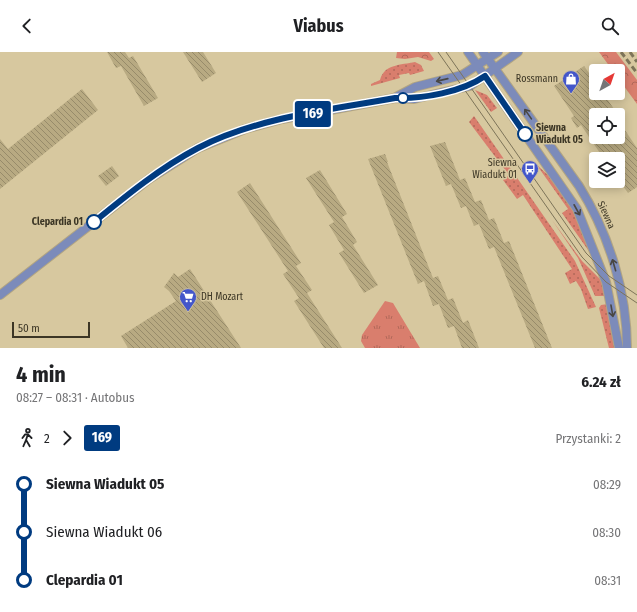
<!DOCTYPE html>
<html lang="pl">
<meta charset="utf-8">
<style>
:root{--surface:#fff;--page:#f2f2f2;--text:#202124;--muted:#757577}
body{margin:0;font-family:"Fira Sans Condensed",sans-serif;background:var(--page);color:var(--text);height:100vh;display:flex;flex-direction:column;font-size:15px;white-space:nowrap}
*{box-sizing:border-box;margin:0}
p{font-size:13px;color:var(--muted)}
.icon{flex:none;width:22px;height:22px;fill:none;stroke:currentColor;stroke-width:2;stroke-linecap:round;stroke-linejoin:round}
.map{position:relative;height:296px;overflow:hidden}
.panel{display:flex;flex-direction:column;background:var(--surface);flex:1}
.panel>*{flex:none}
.badge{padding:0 8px;border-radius:3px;font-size:14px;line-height:26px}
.needle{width:26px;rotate:40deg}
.controls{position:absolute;left:589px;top:12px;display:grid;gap:8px}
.controls a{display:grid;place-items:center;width:36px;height:36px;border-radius:4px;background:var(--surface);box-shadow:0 2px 10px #0003;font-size:20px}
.scale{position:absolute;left:12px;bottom:10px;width:78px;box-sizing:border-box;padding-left:4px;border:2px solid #3c3625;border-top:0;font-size:11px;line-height:14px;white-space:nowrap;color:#3c3625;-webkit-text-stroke:3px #d7c89f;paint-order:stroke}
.map>.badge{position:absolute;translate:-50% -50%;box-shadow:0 0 0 2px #fff}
.legs{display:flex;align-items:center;gap:6px;height:44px;padding:0 16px;font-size:13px}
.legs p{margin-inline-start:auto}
.overview{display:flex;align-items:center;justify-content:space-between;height:68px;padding:0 16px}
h1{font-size:22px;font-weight:700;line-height:30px}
ul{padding:0 16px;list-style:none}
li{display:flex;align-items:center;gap:14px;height:48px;font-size:15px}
li i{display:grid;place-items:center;width:6px;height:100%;margin:0 5px;background:currentColor}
li i::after{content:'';width:10px;height:10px;margin:-5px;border:3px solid;border-radius:50%;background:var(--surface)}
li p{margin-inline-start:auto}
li:first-child i{background:linear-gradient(#0000 50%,currentColor 0)}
li:last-child i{background:linear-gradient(currentColor 50%,#0000 0)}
header{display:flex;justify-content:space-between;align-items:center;height:52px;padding:0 16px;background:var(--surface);font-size:18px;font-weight:700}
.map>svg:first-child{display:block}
.grass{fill:url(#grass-dots)}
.forest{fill:url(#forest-crowns)}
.park{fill:url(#park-tufts)}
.building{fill:url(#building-back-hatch)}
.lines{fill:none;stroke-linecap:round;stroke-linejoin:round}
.tertiary-casing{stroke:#b2a582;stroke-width:10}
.tertiary{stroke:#7c8bba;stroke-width:8}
.tram{stroke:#7d7459;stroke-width:1}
.rail{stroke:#7d7459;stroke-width:3;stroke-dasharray:6 3;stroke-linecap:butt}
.oneway{stroke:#494743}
.line-1-casing{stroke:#fff;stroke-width:9}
.line-1{stroke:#003b80;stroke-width:6}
.stop-1-dot{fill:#fff;stroke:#003b80;stroke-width:2}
.labels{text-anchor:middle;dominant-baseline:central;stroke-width:3;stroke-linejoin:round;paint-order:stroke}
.poi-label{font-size:10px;fill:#3c3625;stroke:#d7c89f;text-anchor:end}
.stop-label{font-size:10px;font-weight:bold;fill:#3c3625;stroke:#d7c89f;text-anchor:start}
.street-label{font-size:10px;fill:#3c3625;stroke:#d7c89f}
</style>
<header><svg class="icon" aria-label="back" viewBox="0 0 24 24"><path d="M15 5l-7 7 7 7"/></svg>Viabus<svg class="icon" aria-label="search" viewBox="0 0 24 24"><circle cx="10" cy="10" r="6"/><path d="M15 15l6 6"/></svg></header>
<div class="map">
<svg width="637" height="296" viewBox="0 0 637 296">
<defs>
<pattern id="grass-dots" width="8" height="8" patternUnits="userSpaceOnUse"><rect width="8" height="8" fill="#d97e6d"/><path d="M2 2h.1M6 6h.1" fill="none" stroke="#b16859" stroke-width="1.8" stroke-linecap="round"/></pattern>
<pattern id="forest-crowns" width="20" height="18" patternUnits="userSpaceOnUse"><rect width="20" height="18" fill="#d97e6d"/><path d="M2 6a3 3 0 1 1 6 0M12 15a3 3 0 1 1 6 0" fill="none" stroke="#b16859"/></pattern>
<pattern id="park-tufts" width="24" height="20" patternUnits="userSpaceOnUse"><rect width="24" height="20" fill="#d97e6d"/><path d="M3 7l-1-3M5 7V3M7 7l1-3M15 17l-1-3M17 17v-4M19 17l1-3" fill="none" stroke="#b16859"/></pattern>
<pattern id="building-back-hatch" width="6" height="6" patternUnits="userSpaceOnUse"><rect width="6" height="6" fill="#b8aa82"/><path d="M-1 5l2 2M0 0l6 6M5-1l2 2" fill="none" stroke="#978b6a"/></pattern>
</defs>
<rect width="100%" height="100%" fill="#d7c89f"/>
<g class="grass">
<path d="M415,10l6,3 3,6 -14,4 -1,-2 -10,2 1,3 -29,8v-2l9,-4c4,-16 21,-15 35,-18z"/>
<polygon points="475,38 487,43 497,56 491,60"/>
<polygon points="474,64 575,209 596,255 588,257 581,237 576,229 570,232 565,221 572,217 523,143 517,147 503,128 509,123 469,70"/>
<polygon points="536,112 552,127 574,160 593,205 562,161 568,157"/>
<polygon points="552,168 582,209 602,229 606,244 595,244 578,206"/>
<polygon points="608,252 613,283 614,296 609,296 599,256 601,253"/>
</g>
<g class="forest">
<polygon points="397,0 429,0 434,7 431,9 418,5 405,7 396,6"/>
<polygon points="599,0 616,0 637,28 637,52 618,26 618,19 613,19"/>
</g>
<polygon class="park" points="385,249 393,251 420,296 365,296 361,289 362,283"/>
<g class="building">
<polygon points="107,0 125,0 129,6 133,4 158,46 144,54 121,14 116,16"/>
<polygon points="183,0 203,0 216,21 202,30"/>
<polygon points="584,14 596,31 596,41 603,41 618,63 596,63 596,85 618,85 618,68 637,96 637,135 628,141 618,127 618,107 604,107 581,73 577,76 571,66 574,64 554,34"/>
<polygon points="82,37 98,58 0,137 0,87 8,97"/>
<polygon points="445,90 460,128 465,126 475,150 481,148 489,168 494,166 504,191 509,189 552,296 535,296 494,195 489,197 479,172 474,174 466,154 461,156 451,132 446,134 430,94"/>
<polygon points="385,102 388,110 387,110 433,226 438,224 448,248 453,246 463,271 468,268 479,296 462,296 454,274 448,276 439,252 433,254 424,229 418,232 368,107"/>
<polygon points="112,114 119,124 106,134 98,124"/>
<polygon points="320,118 347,162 342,165 357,190 353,193 378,233 364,241 339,201 344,198 329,173 334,170 306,126"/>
<polygon points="250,131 301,211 296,214 312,238 307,241 342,296 324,296 294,249 299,246 283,222 288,219 237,140"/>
<polygon points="190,217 241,296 128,296 121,284 176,249 169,239 164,235 174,221 178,225"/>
</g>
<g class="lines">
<g class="tertiary-casing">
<g id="tertiary">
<polyline points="468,0 577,157 606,230 619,296"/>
<path d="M483,0l96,134c30,48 48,106 48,162"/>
<polyline points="396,45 415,35 462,23 498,0"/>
<polyline points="0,243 149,127 198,96 245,77 282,67 395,46 414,47 470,34 518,0"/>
</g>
</g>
<use href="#tertiary" class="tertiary"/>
<g class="tram">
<polyline points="438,0 582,205 606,230 637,251"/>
<polyline points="446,0 586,201 609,224 637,243"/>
</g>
<g class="rail">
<polyline points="621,0 637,21"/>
<polyline points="630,0 637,10"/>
</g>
</g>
<defs><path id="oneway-shaft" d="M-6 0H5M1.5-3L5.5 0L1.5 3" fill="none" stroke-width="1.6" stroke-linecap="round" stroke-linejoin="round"/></defs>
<g class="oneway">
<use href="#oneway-shaft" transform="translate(442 28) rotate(167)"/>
<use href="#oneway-shaft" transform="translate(528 62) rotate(-125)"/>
<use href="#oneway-shaft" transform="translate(577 158) rotate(61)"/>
<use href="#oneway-shaft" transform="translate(614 213) rotate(-106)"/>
<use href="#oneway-shaft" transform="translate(612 259) rotate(80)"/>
</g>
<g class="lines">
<g class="line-1-casing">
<path id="line-1" d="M94,170c33,-27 66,-54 104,-74 60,-31 132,-38 197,-50 28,1 67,-6 90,-22l40,58"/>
</g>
<use href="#line-1" class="line-1"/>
</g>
<defs>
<g id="shop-pin" transform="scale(0.9)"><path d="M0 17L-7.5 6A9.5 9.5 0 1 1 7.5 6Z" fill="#4356ca" stroke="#d7c89f"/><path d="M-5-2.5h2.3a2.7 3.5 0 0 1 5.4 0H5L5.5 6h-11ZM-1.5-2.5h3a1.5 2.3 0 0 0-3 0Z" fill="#fff"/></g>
<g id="bus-pin" transform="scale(0.9)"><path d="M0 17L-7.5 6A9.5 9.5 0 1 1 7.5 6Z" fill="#4356ca" stroke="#d7c89f"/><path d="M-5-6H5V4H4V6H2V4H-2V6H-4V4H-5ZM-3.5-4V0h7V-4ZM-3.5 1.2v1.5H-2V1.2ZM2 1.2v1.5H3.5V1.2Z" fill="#fff"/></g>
<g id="supermarket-pin" transform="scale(0.9)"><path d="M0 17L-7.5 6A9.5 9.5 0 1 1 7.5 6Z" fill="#4356ca" stroke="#d7c89f"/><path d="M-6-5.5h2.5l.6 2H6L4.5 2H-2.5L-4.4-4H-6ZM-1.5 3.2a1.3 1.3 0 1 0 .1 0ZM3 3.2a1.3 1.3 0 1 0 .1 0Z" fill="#fff"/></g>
</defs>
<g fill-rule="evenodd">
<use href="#shop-pin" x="571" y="27"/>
<use href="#bus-pin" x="530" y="117"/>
<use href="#supermarket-pin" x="188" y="245"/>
</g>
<g class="stop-1-dot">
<circle cx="403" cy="46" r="5"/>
<circle cx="525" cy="82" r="7"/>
<circle cx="94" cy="170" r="7"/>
</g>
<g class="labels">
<g class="poi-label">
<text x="558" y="27">Rossmann</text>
<text x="517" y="111">Siewna<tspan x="517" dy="12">Wiadukt 01</tspan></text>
<text x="201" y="245" text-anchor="start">DH Mozart</text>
</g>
<g class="stop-label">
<text x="536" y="76">Siewna<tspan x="536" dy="12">Wiadukt 05</tspan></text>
<text x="83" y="170" text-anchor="end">Clepardia 01</text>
</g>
<g class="street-label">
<text transform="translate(606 163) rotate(66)">Siewna</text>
</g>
</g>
</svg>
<div class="controls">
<a><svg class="needle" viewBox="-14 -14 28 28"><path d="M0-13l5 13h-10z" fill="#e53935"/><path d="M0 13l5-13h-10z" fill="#757577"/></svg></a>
<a><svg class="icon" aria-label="locate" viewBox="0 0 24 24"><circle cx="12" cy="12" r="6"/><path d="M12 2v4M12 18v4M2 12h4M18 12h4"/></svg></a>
<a><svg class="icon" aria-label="layers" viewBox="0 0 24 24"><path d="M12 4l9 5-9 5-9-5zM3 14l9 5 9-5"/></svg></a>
</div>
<div class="scale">50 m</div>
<b class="badge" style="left:313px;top:62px;background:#003b80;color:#fff">169</b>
</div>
<section class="panel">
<div class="overview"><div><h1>4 min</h1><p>08:27 – 08:31 · Autobus</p></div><b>6.24 zł</b></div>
<div class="legs"><svg class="icon" aria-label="walk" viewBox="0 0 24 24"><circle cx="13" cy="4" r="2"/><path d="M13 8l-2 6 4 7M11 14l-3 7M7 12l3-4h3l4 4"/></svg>2<svg class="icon" aria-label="forward" viewBox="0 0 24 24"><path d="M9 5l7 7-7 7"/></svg><b class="badge" style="background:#003b80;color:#fff">169</b><p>Przystanki: 2</p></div>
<ul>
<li><i style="color:#003b80"></i><b>Siewna Wiadukt 05</b><p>08:29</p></li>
<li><i style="color:#003b80"></i><span>Siewna Wiadukt 06</span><p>08:30</p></li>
<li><i style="color:#003b80"></i><b>Clepardia 01</b><p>08:31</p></li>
</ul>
</section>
